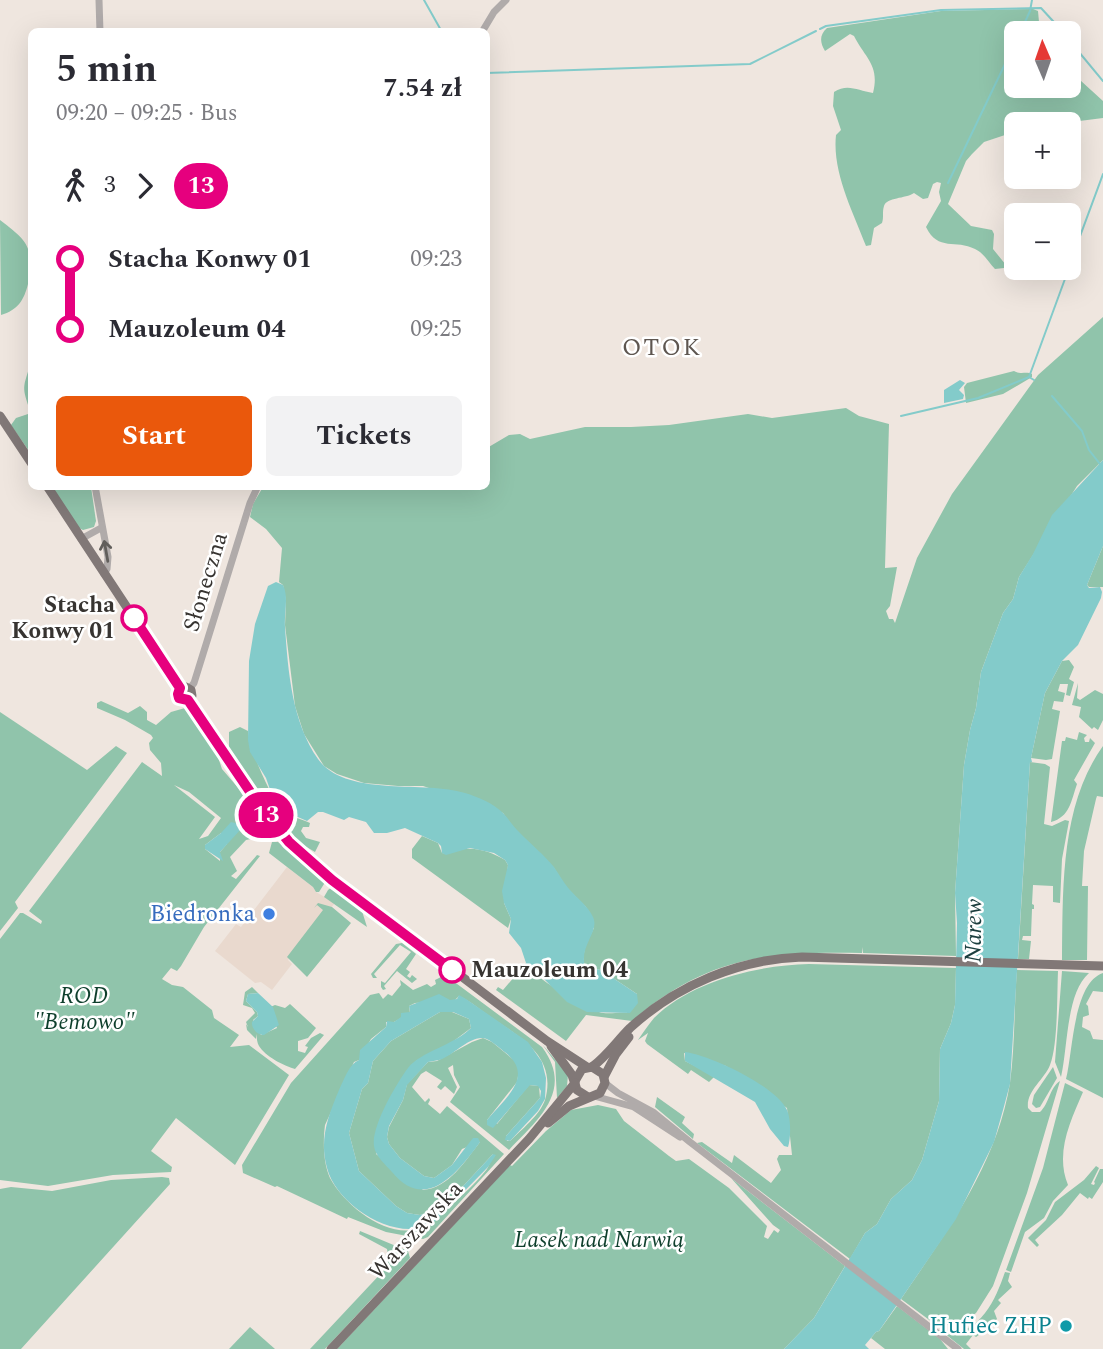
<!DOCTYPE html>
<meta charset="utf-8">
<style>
:root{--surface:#fff;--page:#f2f2f3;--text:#2b2b33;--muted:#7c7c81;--accent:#ea580c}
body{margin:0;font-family:Spectral,serif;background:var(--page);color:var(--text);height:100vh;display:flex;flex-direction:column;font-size:26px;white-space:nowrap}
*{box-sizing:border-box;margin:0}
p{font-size:23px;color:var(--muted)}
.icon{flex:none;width:38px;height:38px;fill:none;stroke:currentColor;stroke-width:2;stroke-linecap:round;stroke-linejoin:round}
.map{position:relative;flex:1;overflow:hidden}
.side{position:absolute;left:28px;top:28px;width:462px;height:462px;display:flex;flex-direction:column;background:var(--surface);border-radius:10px;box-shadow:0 7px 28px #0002}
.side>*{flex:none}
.badge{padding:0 14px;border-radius:23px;font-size:24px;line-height:46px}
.needle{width:46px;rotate:358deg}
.tools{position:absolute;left:1004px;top:21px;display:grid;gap:14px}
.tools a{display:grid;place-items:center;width:77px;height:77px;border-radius:10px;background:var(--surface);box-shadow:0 7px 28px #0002;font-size:35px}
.map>.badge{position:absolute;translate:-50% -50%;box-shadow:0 0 0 4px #fff}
.legs{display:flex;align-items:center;gap:10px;height:77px;padding:0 28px;font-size:23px}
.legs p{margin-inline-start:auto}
.headline{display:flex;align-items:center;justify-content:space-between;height:119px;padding:0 28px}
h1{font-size:38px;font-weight:700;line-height:52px}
.primary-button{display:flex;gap:14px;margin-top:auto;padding:14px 28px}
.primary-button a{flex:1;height:80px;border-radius:10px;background:var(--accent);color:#fff;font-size:28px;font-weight:700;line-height:80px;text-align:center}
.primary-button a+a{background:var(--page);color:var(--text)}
ul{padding:0 28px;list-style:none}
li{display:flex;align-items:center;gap:24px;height:70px;font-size:26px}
li i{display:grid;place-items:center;width:10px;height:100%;margin:0 9px;background:currentColor}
li i::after{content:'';width:18px;height:18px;margin:-9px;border:5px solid;border-radius:50%;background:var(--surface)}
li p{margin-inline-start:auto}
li:first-child i{background:linear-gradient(#0000 50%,currentColor 0)}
li:last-child i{background:linear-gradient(currentColor 50%,#0000 0)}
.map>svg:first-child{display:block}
.built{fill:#e9d9ce}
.green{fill:#90c4ab;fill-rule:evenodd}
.water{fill:#83cbca}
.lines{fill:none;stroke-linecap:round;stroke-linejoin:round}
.stream{stroke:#83cbca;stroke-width:2}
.minor{stroke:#b0abaa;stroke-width:7}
.major{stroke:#817877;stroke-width:9}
.oneway{stroke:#615e5b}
.line-1-casing{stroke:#fff;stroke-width:16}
.line-1{stroke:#e6007e;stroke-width:10}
.stop-1-dot{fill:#fff;stroke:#e6007e;stroke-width:3.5}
.shop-dot{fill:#3f7fe0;stroke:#fff;stroke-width:2.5}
.culture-dot{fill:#0f9aa8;stroke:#fff;stroke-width:2.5}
.labels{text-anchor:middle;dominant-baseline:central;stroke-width:5;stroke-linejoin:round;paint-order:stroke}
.street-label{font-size:23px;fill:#373431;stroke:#fff}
.stop-label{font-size:23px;font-weight:bold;fill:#373431;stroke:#fff;text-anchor:end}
.shop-label{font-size:23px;fill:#366cbe;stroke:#fff;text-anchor:end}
.park-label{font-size:23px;font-style:italic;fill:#0e3f2c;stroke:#fff}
.culture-label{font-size:23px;fill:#0d838f;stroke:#fff;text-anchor:end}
.neighbourhood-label{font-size:24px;letter-spacing:2px;fill:#5e5650;stroke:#fff}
.water-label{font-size:24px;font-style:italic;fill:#1b3e3e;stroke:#fff}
</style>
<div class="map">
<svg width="1103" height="1349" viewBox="0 0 1103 1349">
<rect width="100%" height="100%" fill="#efe6df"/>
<polygon class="built" points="287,867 313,887 316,892 335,903 288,960 292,964 272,990 261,982 255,983 215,951 236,924 241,927"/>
<g class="green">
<path d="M1033,9l5,2 2,22h-23v53h52v-16l34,31v17l-47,6h-39v7l-33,11 -12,12 -6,7 -18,43 23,22 21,4 2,4 -1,15 13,16 -2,3 -9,1c-7,-7 -11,-16 -20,-20 -19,-10 -37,3 -49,-22l15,-26 -2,-9 2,-9 -4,-1 -4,2 -5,14 -5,1 -9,-6c-9,6 -27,4 -30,13 -2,6 0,11 -2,17l-8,5 -3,17 -5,1c-13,-34 -34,-74 -30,-111l5,-5 -8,-24 1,-14c14,-9 24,-1 39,1 7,-28 -8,-35 -19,-57l-4,-2 -25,17c-5,-8 -6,-16 2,-23l114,-17z"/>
<path d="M0,220c29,22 32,26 31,62l-3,2c-4,16 -10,26 -27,31z"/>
<path d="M1103,317v143l-26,26 -58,91 -6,22 -10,14 -22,59 -5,36 -6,22 -6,35 -9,128 1,63 -93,-3 -1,-6v6c-94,-2 -156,4 -230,68l-46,-6 -20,26 -70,-51 2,-3 5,3 23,-27c5,13 59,45 73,49 8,3 19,0 28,1l10,-19 -36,-24 -16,-3c-4,-15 2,-25 9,-39l-8,-21 -20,-20 -12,-19 -42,-42 -9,-13 -80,-27h-25l-34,-3 -27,-9 -13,-8 -20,-32 -9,-28 -10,-81 1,-24 -3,-16 -4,-3 3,-34 -16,-19 -16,-12 3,-13 10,-17 223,-1 1,-38 22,-13 11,-1 10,5 55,-12h46l38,-2 79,-11 24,4 74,-10 13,8 30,8 -4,144 12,-1 -7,39 -4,5 3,8h4l2,4 22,-65 35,-64 86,-119z"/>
<path d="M31,362v92l-20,-29 5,-7 15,-5c-10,-28 -8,-24 0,-51z"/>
<path d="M1014,371c7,4 12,0 18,3v3l-29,17 -37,9 -2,-16 3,-4z"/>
<polygon points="52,487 91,487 96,521 94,527 83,530 79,528"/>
<polygon points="1103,546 1103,587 1089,587 1087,585"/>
<polygon points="1069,660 1074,667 1069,679 1074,682 1070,696 1066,695 1068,684 1060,684 1058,691 1065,693 1063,702 1054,701 1052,709 1060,711 1052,759 1046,760 1031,758 1045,693 1062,661"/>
<polygon points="1078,683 1077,698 1080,700 1095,690 1103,694 1103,720 1098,730 1094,727 1092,729 1079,717 1081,707 1072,705"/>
<path d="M101,701l27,12 12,-7 7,6v8l9,5 15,-13 14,-4 32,46 5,15 30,35 17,26 -4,6 -19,4 -16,17 7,14 -6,5 5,3 21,-24 3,1 -56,71 -23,39 -4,5 -6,-3 -9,11 10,6 11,2 29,23 2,8 25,17 -9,12 19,-2 40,30 -54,90 -59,-47 -25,33 21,16 -1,5 -58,3 -65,11 -48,-6v-241l20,-26h3l18,11 1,-3 -13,-10 113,-149 20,14 -1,-13 -11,-13 -1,-7 4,-5 -2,-3 -26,-15 -28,-12v-5zM174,785l15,7 32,26 -13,18 -9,3 16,-22zM221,833l6,11 -7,8v9l-15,-12v-4z"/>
<polygon points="0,712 87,770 116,746 127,753 15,902 18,908 0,931"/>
<path d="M240,727l8,4c0,15 25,72 36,81 7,4 19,8 26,11l-1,4h-6l-2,4 5,7 14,4 -5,10 -22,-13 -29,-35 -35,-54v-18z"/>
<path d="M1079,732l8,3 -3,3 1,4h4l1,-4 5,5 -21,37 3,4c-6,17 -7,33 -26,38l11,-81h3l1,-4 11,3z"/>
<path d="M1103,746v51l-6,-1 -1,3 -12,52 -2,35h6l-1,74h-25c1,-71 -2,-154 41,-214z"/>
<polygon points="1030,762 1045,764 1050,767 1044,824 1052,826 1065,820 1069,821 1062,859 1060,903 1053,902 1053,886 1033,885 1032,904 1034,905 1034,909 1032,909 1031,936 1023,936 1022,940 1031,941 1029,959 1018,959"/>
<path d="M422,836l16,7 4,10c8,1 10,-2 17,-3 16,-4 33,2 46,10l3,5 -4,38 7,16 -3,9 -96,-70v-9z"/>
<polygon points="272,842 278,842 323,878 324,884 319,892 316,892 313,887 269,853"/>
<polygon points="332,887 362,911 367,927 324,897 328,890"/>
<polygon points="318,903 332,907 351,923 307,977 287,957 323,910 317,905 314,908"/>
<polygon points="402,943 416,954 406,969 410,972 407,976 410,978 412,975 417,979 412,983 397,971 384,986 386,989 383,990 381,987 381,981 385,983 411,952 400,945 374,974 377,978 373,978 371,974 396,944"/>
<path d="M809,964l147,4 -1,37 -4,18 -11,26 -1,52 -17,59 -10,20 -21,19 -14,25 -12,9 -15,26 -153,-116 5,-1 30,21 2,-8 37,28 10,-13 -4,-11 2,-4h13l-5,-47 -61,-42 -42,-13 1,8 30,15 -6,6 -18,-12 -3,4 -41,-30 -2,-3 3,-8 -10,7c5,-7 10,-15 16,-22 37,-37 105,-53 155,-54z"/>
<path d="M1017,970l41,1c-1,23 0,74 -8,94 -6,15 -24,26 -22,43l4,4h8c9,-8 10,-25 20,-31l-33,112 -34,93 -17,27 -15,11 -20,1 -9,-3 -31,-23c45,-66 96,-135 109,-216 5,-37 4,-76 7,-113z"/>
<path d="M1062,971l27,2c-23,20 -21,74 -28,104l-6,-15z"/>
<path d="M1103,973v19l-10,-1 -7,13 2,2 1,9 -6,2 -1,10 8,4 3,8 10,1v58l-37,-19c7,-27 7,-96 37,-106z"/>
<path d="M445,975l97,72c33,44 -5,73 -33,103l-59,-48 10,-15 -6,-12 -1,-10 -5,3 9,19 -3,7 -9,-8 -4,4 -4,-3 5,-6 -16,-10 -5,3 -9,13 13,15 4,-4 1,2 -2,4 12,10 7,-8 57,48 -76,83 -5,2 -37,-7 -38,-15 -1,2 -70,-33 -2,1 -32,-14 -1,-8 49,-82 79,-88 9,-2 4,6 5,-5 4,2 9,-11 -1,-5 13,10 14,-6 4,3 5,-3 -1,-4zM459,996c13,6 24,16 36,24 28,19 62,38 50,80 -5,15 -24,30 -35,41h-3l-1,-5 34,-38 -1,-12 -10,-1 -32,39 -10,-4 30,-38 2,-12 -4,-9 -23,-19 -9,-4 -11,4 -35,19 -9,1 -21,22 -4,16 -14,27 -2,10 2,7 11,14 24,18 10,2 18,-13 10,-16 18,-7c-15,19 -31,46 -57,48l-47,-36 40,-93 35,-18 20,-15 -2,-9 -17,-7h-12l-49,29 -18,20 -5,22 -6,6 -13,44 10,38 37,35 11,7 13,2 18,-6 14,-11 41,-44c-2,5 -3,10 -6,15 -11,15 -56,58 -74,61 -31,5 -69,-26 -83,-52 -7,-15 -7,-37 -5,-53l29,-63 5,-2 12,-21 15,-12v-5h8l16,-9 -1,-7 6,-3 40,-3z"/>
<path d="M252,987l6,6 -10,1 -2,7 11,11 1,4 -5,4 8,15 16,-7 -9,-20 7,-3 10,3 5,-4 26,24 -8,10 -10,3v10l7,2 3,-6 -3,-1 6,-8 9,-5 4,2 -29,34c-11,-3 -30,-13 -36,-23 -2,-3 -2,-8 -3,-12v5l-9,-9 -1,-6 2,3 -2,-5 9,-9 -3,-5 -9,-3 2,-13z"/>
<polygon points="542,1044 568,1075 567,1086 557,1098 555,1062"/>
<polygon points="1053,1067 1057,1078 1040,1107 1036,1108 1032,1104 1034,1095"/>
<path d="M1065,1083l18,9c-13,30 -28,61 -15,93l-15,16 -9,17 -19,14 -14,40 -5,-2 37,-102z"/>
<polygon points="657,1097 685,1117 682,1123 694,1134 693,1139 655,1107"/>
<polygon points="598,1105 616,1109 624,1121 669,1156 676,1161 689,1159 729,1188 767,1226 764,1237 768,1239 774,1230 778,1233 780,1230 773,1225 731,1178 845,1266 814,1318 784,1349 337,1349 510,1165 512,1166 546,1131 571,1110"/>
<polygon points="1096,1166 1099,1168 1091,1184 1094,1185 1095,1183 1094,1182 1100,1169 1103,1169 1103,1182 1092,1199 1089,1197 1088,1199 1080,1193 1062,1215 1035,1240 1039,1245 1037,1247 1028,1238 1046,1220 1055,1202 1084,1180"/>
<polygon points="162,1177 169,1178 170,1184 21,1349 0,1349 0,1189 11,1187 52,1191 111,1180"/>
<polygon points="360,1231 408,1251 410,1258 325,1349 310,1349 385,1269 383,1266 389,1260 387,1249 359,1234"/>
<path d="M1005,1272l5,1 -2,8 4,6 -14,13 3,3 -7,8 3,8 -14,13 -7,5 -3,-2 -7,9 5,5h-7l-20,-16c36,2 51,-32 61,-61z"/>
<polygon points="897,1306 940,1339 948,1349 885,1349 871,1338 876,1332 879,1331"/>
<polygon points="250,1327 275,1349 229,1349"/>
</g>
<g class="water">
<polygon points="960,380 965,383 959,390 964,395 963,399 944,403 944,390"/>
<polygon points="1103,460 1103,546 1087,585 1089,588 1100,587 1102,592 1101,598 1078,645 1062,661 1045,693 1031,758 1032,762 1030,762 1010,1084 1003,1110 994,1142 956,1219 879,1331 876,1332 865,1345 869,1349 784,1349 814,1318 865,1233 877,1224 891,1199 912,1180 922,1160 939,1101 940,1049 951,1023 955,1005 957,923 955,893 964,765 970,730 976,708 981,672 1003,613 1013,599 1019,577 1033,554 1052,515"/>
<path d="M276,582l7,3c6,13 1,27 2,42 3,44 7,95 33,132 28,39 106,21 147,34 13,4 28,10 38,20 6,6 10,14 17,20 11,11 24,22 34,34 5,7 9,15 15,22 8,9 19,17 24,28 7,15 -14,28 -8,50l16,3 36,24 1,9 -8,10 -43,-1 -20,-10 -22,-22 -17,-11 -7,-21 -12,-15 2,-14 -7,-16 -2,-12 6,-26 -3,-5 -11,-7 -24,-5 -24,7 -4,-2 -1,-7 -3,-3 -33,-15 -18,5h-13l-8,-11 -17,-5 -5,3 -21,-8h-5l-11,9 -23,-10 -9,-7 -9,-26 -16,-26 -2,-12 1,-79 6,-37 13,-38z"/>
<polygon points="231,822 239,824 242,828 220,852 223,861 205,849 205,845 221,833"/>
<path d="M258,993l15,14 6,18 -15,10c-7,0 -13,-7 -12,-13l6,-6 -1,-4 -11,-11 2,-7z"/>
<path d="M439,994l11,6 7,-1 2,-4 7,4 62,43 14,20 4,16 -1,21 -7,12 -28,30 -5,-1 1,-4 34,-38 1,-7 -3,-5 -8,-1 -37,43 -6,-3v-5c17,-21 48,-43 19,-67 -6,-4 -15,-14 -23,-15 -15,-1 -30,18 -44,22 -4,1 -7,1 -11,2l-21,23 -4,15 -14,26 -2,11 2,7 11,14 24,18 10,2 18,-13 21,-27h5l2,4c-21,29 -54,72 -88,30 -6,-7 -17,-16 -18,-26 -3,-19 22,-62 34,-78 12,-16 46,-23 63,-40l-2,-9 -16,-7h-13l-49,29 -18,20 -5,22 -6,6 -13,44 10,38 37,35 11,7 13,2 18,-6 14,-11 41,-44 3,1 -8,12 -55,56c-36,21 -96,-17 -106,-55 -8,-28 1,-52 12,-78 5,-10 10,-26 20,-30l1,-10 26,-23 1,-6 7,1 7,-5v-4l9,-1 -1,-6z"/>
<path d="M685,1052c25,3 91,34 102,58 4,9 4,28 1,37l-4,-1 -14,-17 -15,-27 -70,-41z"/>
</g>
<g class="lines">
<g class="stream">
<polyline points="424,0 442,32"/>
<polyline points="820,29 826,26 941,10 1041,8 1064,33"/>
<polyline points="1020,33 1030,11 1032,0"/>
<polyline points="1069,40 1103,81"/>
<polyline points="486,73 750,64 816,31"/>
<polyline points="948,183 1017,39"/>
<polyline points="1069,266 1103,174"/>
<polyline points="1034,380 1029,377 1069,268"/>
<polyline points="1052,396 1082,431 1089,450 1103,468"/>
<polyline points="901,416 978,398 1029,377"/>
<polyline points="268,807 275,804"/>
<polyline points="240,826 257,815"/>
</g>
<g class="minor">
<polyline points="99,0 100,32"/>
<polyline points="482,32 494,12 506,0"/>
<polyline points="95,486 108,557 107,569 104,574"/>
<polyline points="81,539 101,528"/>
<polyline points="190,688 194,683 250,503 258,486"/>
<polyline points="605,1083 618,1093 653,1112 690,1142 958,1349"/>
<polyline points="594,1096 634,1107 680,1137"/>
</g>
<g class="major">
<polyline points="0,416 32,464"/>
<polyline points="47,486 180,688"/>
<polyline points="180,688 186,687 191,690 192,696 188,700"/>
<polyline points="180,688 178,694 179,698 188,700"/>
<polyline points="188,700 269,819 301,855 547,1041 587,1067"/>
<polyline points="551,1046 572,1075 577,1090 588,1097"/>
<path d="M592,1067c15,-11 25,-26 38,-39 47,-43 109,-69 172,-71l301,9"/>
<polyline points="604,1077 616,1054 629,1037"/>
<polyline points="548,1123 569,1106 600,1093 605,1083 603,1074 592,1067 582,1069 575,1081"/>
<polyline points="331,1349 529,1139 575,1083"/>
</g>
</g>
<defs><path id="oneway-shaft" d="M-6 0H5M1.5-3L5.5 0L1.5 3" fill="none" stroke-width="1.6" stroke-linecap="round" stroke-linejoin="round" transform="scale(1.75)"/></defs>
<use class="oneway" href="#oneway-shaft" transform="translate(106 551) rotate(-100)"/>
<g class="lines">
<g class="line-1-casing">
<polyline id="line-1" points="134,618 180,688 178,694 179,698 188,700 259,805 289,842 332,880 452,970"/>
</g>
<use href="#line-1" class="line-1"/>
</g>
<g class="stop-1-dot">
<circle cx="134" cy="618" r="12"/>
<circle cx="452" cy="970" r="12"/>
</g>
<circle class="shop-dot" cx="269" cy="914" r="7"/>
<circle class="culture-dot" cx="1066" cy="1326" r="7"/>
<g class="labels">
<g class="street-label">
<text transform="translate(206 582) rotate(-73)">Słoneczna</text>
<text transform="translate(416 1231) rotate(-47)">Warszawska</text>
</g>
<g class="stop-label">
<text x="115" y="605">Stacha<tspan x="115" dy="26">Konwy 01</tspan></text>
<text x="471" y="970" text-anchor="start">Mauzoleum 04</text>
</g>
<g class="shop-label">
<text x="255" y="914">Biedronka</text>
</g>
<g class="park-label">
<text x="84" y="996">ROD<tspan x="84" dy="26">"Bemowo"</tspan></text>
<text x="599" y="1240">Lasek nad Narwią</text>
</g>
<g class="culture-label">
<text x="1052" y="1326">Hufiec ZHP</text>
</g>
<g class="neighbourhood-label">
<text x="662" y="348">OTOK</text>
</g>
<g class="water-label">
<text transform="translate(974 931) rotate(-89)">Narew</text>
</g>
</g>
</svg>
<div class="tools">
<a><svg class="needle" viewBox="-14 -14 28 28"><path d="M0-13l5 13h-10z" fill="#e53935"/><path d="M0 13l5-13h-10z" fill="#7c7c81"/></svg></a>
<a>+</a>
<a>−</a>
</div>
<b class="badge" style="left:266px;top:815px;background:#e6007e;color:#fff">13</b>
<section class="side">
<div class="headline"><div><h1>5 min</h1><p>09:20 – 09:25 · Bus</p></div><b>7.54 zł</b></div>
<div class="legs"><svg class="icon" aria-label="walk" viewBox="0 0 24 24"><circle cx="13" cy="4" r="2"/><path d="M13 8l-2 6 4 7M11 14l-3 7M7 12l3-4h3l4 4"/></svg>3<svg class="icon" aria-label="forward" viewBox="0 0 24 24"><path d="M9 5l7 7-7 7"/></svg><b class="badge" style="background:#e6007e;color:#fff">13</b></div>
<ul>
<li><i style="color:#e6007e"></i><b>Stacha Konwy 01</b><p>09:23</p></li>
<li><i style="color:#e6007e"></i><b>Mauzoleum 04</b><p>09:25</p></li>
</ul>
<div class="primary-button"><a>Start</a><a>Tickets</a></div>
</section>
</div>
